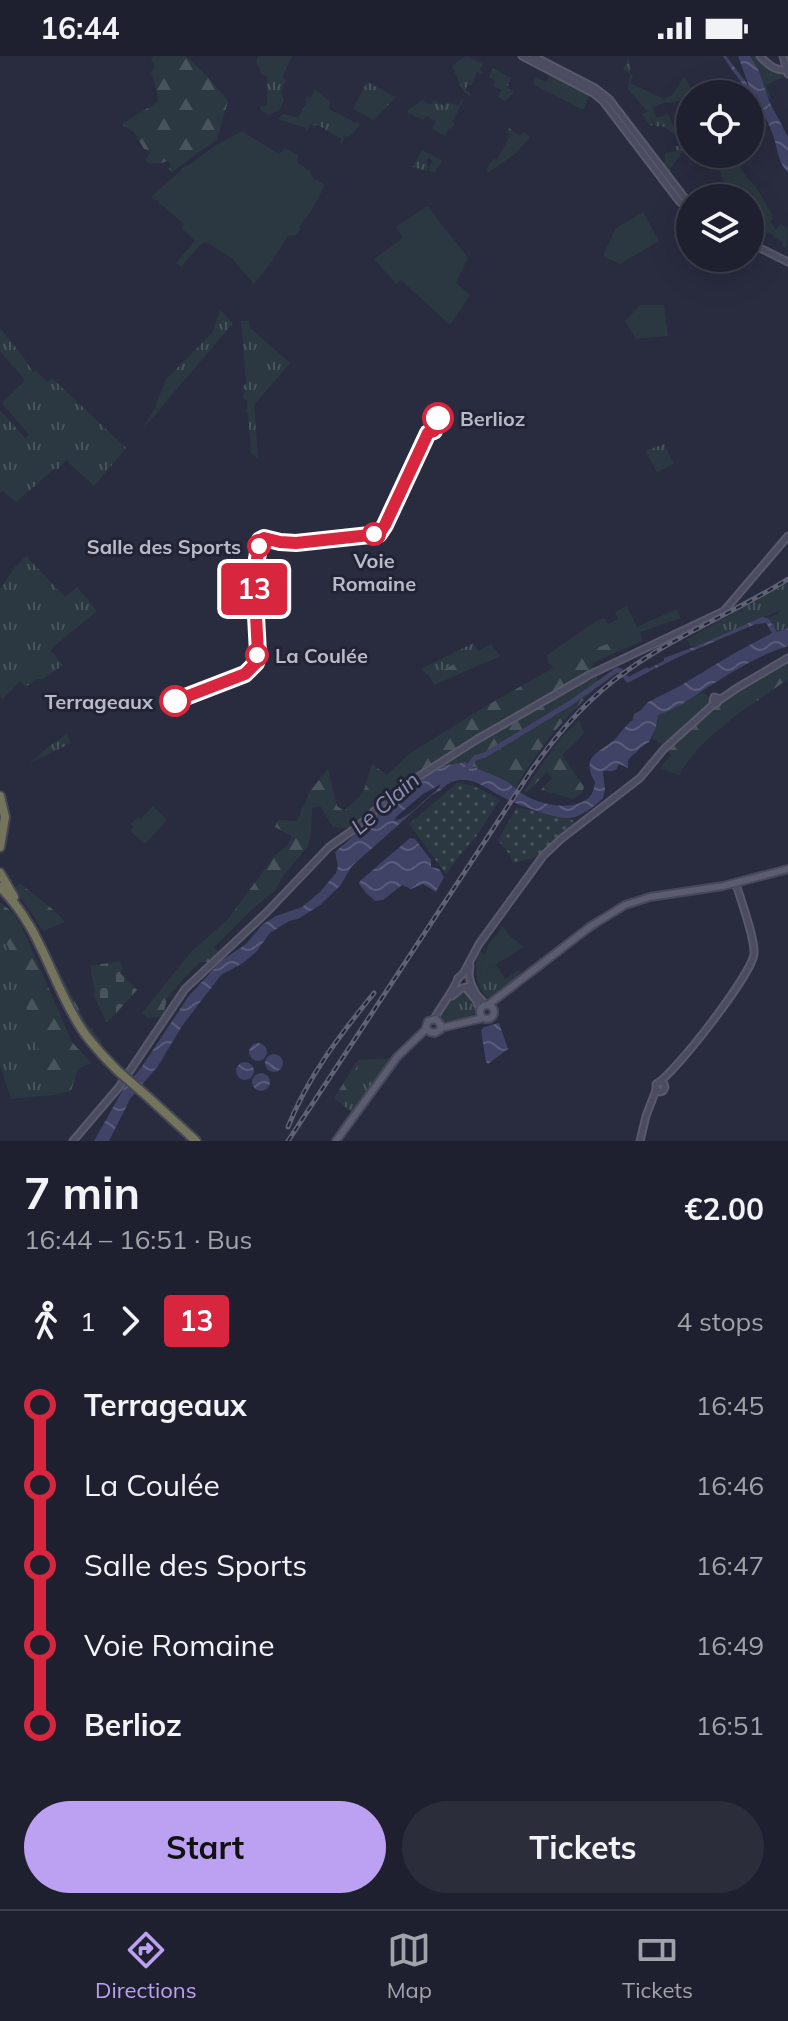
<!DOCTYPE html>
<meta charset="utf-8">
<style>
:root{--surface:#1f202f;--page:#2c2d3b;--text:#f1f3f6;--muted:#a1a3aa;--line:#3c3e4b;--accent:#bca0f2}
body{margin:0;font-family:Mulish,sans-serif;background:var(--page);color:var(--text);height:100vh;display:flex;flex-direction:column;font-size:30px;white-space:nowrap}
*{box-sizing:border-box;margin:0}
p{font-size:26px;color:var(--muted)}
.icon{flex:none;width:44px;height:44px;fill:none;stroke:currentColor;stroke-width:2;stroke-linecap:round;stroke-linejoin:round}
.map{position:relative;height:1085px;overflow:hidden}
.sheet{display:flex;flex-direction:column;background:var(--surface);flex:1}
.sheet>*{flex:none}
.badge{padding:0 16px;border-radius:6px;font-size:28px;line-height:52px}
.tools{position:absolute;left:676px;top:24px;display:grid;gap:16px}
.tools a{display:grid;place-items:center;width:88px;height:88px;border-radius:50%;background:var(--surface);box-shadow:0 8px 32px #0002,0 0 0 2px var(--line);font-size:40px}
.map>.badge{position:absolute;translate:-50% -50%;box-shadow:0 0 0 4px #fff}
.legs{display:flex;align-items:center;gap:12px;height:88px;padding:0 24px;font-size:26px}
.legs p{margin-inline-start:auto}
.summary{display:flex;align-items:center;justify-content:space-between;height:136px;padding:0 24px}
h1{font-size:44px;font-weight:700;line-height:60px}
.cta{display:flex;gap:16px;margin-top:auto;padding:16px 24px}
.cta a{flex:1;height:92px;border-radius:48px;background:var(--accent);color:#111;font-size:32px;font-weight:700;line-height:92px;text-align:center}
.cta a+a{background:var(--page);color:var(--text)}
ul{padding:0 24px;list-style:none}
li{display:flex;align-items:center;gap:28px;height:80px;font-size:30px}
li i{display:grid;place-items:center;width:12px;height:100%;margin:0 10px;background:currentColor}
li i::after{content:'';width:20px;height:20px;margin:-10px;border:6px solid;border-radius:50%;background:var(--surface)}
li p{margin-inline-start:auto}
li:first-child i{background:linear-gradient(#0000 50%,currentColor 0)}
li:last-child i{background:linear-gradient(currentColor 50%,#0000 0)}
.status{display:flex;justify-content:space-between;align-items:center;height:56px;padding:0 40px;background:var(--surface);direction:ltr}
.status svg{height:22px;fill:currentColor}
.tab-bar{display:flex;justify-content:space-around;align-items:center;height:112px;border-top:2px solid var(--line);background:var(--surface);font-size:22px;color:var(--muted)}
.tab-bar a{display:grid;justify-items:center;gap:4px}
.tab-bar .active{color:var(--accent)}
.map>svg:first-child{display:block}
.grass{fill:url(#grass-tufts)}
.forest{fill:url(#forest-firs)}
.cemetery{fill:url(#cemetery-stones)}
.park{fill:#2c3841}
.garden{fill:url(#garden-dots)}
.water{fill:url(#water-waves);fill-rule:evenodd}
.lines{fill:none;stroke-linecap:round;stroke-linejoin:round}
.river{stroke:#414366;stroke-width:5}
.secondary-casing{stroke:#585969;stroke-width:9}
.primary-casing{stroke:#464758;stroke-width:10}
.highway-casing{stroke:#454656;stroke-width:12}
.secondary{stroke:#4b4c61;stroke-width:5}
.primary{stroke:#5b5c6f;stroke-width:6}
.highway{stroke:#74735b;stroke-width:8}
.rail-casing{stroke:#5f6175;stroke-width:5}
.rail{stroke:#222334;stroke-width:2;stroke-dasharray:6;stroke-linecap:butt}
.highway-bridge-casing{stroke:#454656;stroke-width:12;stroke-linecap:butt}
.highway-bridge{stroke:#74735b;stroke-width:8}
.line-1-casing{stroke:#fff;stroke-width:18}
.line-1{stroke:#d7263d;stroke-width:12}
.stop-1-dot{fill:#fff;stroke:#d7263d;stroke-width:4}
.labels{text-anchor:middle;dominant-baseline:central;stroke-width:6;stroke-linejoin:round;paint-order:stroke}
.stop-label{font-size:20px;font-weight:bold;fill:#b9bac9;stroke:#222334;text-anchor:start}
.water-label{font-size:22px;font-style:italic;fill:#8b8eb2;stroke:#222334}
</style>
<div class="status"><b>16:44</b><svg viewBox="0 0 49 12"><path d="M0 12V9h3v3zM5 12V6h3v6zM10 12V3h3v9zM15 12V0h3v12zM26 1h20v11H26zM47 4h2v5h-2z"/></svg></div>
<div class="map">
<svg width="788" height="1085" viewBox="0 0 788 1085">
<defs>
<pattern id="grass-tufts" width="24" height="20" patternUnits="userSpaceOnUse" patternTransform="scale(2)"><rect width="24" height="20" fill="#2c3841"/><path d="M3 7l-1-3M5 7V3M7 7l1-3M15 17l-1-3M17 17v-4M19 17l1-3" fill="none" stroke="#48535b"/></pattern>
<pattern id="forest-firs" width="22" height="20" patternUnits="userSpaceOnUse" patternTransform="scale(2)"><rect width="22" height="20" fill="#2c3841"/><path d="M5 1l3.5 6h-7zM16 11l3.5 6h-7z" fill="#48535b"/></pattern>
<pattern id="cemetery-stones" width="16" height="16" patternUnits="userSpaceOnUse" patternTransform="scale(2)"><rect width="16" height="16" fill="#2c3841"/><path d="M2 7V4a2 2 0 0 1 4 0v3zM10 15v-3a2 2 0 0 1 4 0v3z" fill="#48535b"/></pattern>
<pattern id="garden-dots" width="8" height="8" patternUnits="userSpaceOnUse" patternTransform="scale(2)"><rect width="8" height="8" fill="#2c3841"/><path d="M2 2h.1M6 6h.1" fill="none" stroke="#48535b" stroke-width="1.8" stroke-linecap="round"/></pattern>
<pattern id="water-waves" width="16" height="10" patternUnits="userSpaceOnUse" patternTransform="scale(2)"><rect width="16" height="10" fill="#414366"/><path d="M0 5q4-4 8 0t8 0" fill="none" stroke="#5a5c7b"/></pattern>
</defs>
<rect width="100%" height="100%" fill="#292b3f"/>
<g class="grass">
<path d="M258,0h34l-10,22 4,2 -5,12 3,8 -5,10 -11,5 -8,-6v-3l7,-1v-29l-5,-1c-1,-4 -2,-8 -6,-13z"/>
<polygon points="466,0 483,8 479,14 483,16 482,18 477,16 471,29 468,28 465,34 470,37 470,41 464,36 452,10"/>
<polygon points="750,0 758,0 770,11 785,20 766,29 771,42 768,43 759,15"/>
<path d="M629,1l1,17 3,2 -3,7 34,16 1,3 -13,6 5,10 11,-4 13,29 -2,1c-3,-12 -9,-12 -18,-19l-5,2 -7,-15 4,12 -2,3 -9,-13 6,-2 -20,-23 2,-15 -7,-5z"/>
<polygon points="492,12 511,22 507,32 514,36 505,45 498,41 502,34 493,30 495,25 489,21"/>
<polygon points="367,26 396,41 374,64 353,53"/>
<polygon points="315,33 330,46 329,53 356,67 358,66 360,69 349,81 345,80 342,88 340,87 342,83 316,68 314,72 311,67 306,76 306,72 278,63 283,58 298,62 307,46 305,44 307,40 311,42"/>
<polygon points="462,43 464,43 452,66 455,68 451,73 449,72 445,80 432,73 436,65 426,60 423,64 411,58 409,59 407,55 422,44 431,49 434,44 444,50 447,46 458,50"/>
<polygon points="509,72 520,80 524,76 530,81 515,98 489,116 487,115 489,107 490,108 493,103 497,104 511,78 507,76"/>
<polygon points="684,89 685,92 670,113 673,123 664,111 665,97 676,95 676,90"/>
<polygon points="422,94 442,104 438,112 436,112 436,117 429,115 430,109 433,106 430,102 426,104 428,109 427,115 413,111"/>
<polygon points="187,109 273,204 254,228 232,202 206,186 200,189 181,211 176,207 195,185 191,181 188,171 161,148 159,149 159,145 153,143 152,140"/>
<polygon points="220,254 233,267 142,374 155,352 166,323 213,276"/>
<polygon points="241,265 249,265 249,271 290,307 254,349 258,403 251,396 248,357 245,355 247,352 247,345 242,341 246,335 242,332 246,327"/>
<polygon points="0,272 22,299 33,316 36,315 47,326 52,322 126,392 94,430 66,404 57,414 55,412 19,444 16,446 3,435 0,437 0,354 25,382 29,379 2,347 25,324 0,295"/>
<polygon points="664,388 674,408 657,416 645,395"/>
<polygon points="26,500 65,541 77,531 97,555 50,594 63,609 43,623 37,623 26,631 20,625 3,643 0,641 0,533 15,511"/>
<polygon points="788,527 788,572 777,576 768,562 778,558 780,554 702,588 691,591 687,583"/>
<polygon points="473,587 478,595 430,621 421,613"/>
<polygon points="67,678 71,687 29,708 48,691"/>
<polygon points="0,881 8,890 52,1039 11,1043 0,1009"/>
<path d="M479,895l6,3 -5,17 1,2 15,-8 9,14 14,-9 2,5 -33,24c-13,-14 -14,-30 -9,-48z"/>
<path d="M462,934l5,1 11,18 -1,4 -22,8h-13l-2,-4c6,-12 11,-20 22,-27z"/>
<polygon points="394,1002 353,1057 339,1046 357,1020 358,1004"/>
</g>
<g class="forest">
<path d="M154,0h32l22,21 20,24 -11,39 -18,12 -27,20 -3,-3 2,-3 -2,-5c-8,2 -17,5 -24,0l6,-10 -7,-2 -10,-17 -10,-6 -1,-3 35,-21 -1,-10 -6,-20 4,-5 -4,-9z"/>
<path d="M640,576l2,9 -50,22 7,22c-35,34 -60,61 -84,104l-5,-6 -32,-15 -17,-4h-11l-33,19 -51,44 -18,10v-9l-15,-1 -13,-21 -8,2 -1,25 -3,13 -24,29 -9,15 -28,24 -33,33 7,7 -13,8h-8l-15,15 -18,21 -4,19 -15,1 -6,-5 49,-61 37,-33 48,-65 12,-9 4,-9 -17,-9 3,-7 19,1 13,-30 18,-22 9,37 7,5 19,-18 9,-29 15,11 22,-21 77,-48 76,-43 39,-17z"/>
<polygon points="491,588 500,600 434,629 430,621"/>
<path d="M788,606v17c-40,29 -84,53 -109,96l-19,-7 11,-13 -4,-5 60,-53z"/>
<polygon points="579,664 584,677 575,687 562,699 584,731 582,737 573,743 541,734 552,722 547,716 527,736 524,735 558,685"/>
<path d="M21,828c14,12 33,24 44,38l-22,9 -29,-44z"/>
<polygon points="0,846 12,856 22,871 72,986 91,1007 78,1013 71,1035 52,1039 8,890 0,881"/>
<path d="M45,888l39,75 17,22v8c-26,-34 -39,-66 -56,-105z"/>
<polygon points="358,1004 357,1020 339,1046 334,1042"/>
</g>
<polygon class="cemetery" points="120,905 123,912 120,917 137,934 108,966 106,965 93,938 95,936 90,910"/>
<g class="park">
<polygon points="551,17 590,38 583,54 533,28 536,21 546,26"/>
<polygon points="684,21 695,38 690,38 690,81 678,57 682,44 670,47 665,46 664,43 672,39"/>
<polygon points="242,75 279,98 285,92 298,99 297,106 310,115 313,122 325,129 312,154 299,171 300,173 296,179 288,180 273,204 254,228 232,202 206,186 197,186 181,172 184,168 161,148 182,114 216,89"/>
<polygon points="696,98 732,98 747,122 756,131 772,158 773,163 770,165 775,172 775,174 780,168 788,172 787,192 782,190 783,186 773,181 773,179 750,170 750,142 731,142 715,105 698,103"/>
<polygon points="426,151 428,151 468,202 456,227 470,239 450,269 401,224 396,228 374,203 403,182 396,171"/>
<polygon points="643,156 659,185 620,208 604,201 604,197 616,172"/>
<polygon points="640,249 664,249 668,280 636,283 625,265"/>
<polygon points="627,550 637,571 676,553 681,562 601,590 554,612 548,607 547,599 596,565 604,562 608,568 618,563 615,556"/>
<polygon points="703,636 711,642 708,651 664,690 652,682 658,659"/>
<polygon points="153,750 167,764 145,788 130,775 134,771 131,768 138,761 141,763"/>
<polygon points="503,870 510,880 524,891 482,917 480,915 488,889"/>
</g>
<g class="garden">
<path d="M457,727c16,0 29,9 43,17l-25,38 -12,13 -17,23 -37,-50z"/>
<polygon points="517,751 573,764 576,769 534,802 513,807 510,799 498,784"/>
</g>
<g class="water">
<path d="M723,0h3l23,30 -11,-30h12l9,15 10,30 19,36v36c-10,-11 -10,-22 -14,-35 -9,-31 -35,-55 -51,-82z"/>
<path d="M762,561l6,1 9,14 11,-4v18c-29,9 -54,25 -80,41 -16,11 -32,22 -50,28l-2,12 -7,15c-5,2 -16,13 -21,18v8l-9,-4 -3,6 -4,1h-9l2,19 -2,8c-8,8 -21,18 -32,20 -14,2 -59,-15 -72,-23 -10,-5 -22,-15 -34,-15 -19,-1 -19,9 -33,15l-80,71 -12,20 -20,19 -22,14 -9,2 -19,12 -14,19 -13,11 -22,12 -39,51 -24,40 -28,33 -21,42h-15l30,-53 17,-20 47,-71 33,-36 25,-17 17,-20 13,-8 26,-9 18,-15 16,-19 2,-7 -3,-14c33,-27 67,-65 107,-85 7,-4 15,-2 23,-5l5,4c13,4 25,10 36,15 9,5 2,2 10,8 16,14 47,22 66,13 9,-4 12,-11 13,-20 -15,-26 4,-29 19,-42 5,-5 9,-11 14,-16 7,-7 4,1 6,-10l6,-3 8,-9 30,-15 55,-33 39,-21 -6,-10 -10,1 -69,29 -39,19v-3l16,-8v-3l38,-14zM441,728l-3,5c-13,10 -29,29 -44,32l3,-5 26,-22z"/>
<polygon points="410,782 415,783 431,804 431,811 439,813 444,821 436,836 423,828 411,833 402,829 383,844 375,845 367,838 359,828 360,825"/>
<polygon points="499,967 508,993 488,1008 486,1006 481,974 484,971"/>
<circle cx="258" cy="996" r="9"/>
<circle cx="274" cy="1007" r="9"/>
<circle cx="245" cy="1015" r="9"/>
<circle cx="261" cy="1026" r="9"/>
</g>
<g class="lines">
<polyline class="river" points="466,713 475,702 485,699 572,646 617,614 621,615 628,624 647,614"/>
<g class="secondary-casing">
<g id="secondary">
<polyline points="522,0 593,37 603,45 679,145 690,155"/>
<polyline points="533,0 595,32 609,43 690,149"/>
<path d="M760,0c7,8 17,17 28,13"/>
<polyline points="783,0 788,18"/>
<polyline points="750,187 788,206"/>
<polygon points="714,641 718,642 717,647 713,645"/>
<polyline points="718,645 737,632 788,602"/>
<polyline points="471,928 476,938 486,949"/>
<polyline points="466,932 476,944 480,954"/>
<polyline points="452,940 460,933 469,930 471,928 469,919 470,910"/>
<path d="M434,963c6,-11 22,-32 24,-41l5,-4 16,-30 64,-88 18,-17 79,-61 24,-29 51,-46"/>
<path d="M661,1026l3,2 1,3 -2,4 -3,1 -4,-3v-5c18,-9 96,-110 98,-130 1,-16 -12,-50 -17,-67l-5,-3"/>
<polyline points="73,1085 119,1031 185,933 267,856 329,791 356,772 381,749 407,728 476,684 589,619 724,555 788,480"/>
<polyline points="640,1085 646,1060 656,1034"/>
</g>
</g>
<g class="primary-casing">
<g id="primary">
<circle cx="487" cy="956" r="7"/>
<polyline points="488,949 591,870 625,849 650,841 723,830 788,813"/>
<polyline points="441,972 483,962"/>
<polyline points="336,1085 397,1001 425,974 428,965 436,963 441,969 440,974 435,977 430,976 426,972"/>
</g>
</g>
<g class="highway-casing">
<g id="highway">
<polyline points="0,791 5,761 0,740"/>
<polyline points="0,817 14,841"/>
<path d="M0,831c42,42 50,93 81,141 10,16 24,30 37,43"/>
<polyline points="149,1042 196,1085"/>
</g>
</g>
<use href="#secondary" class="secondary"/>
<use href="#primary" class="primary"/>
<use href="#highway" class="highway"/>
<g class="rail-casing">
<g id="rail">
<path d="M288,1071c20,-51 52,-92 86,-134"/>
<path d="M288,1085l243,-370c27,-39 58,-74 97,-101 50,-36 108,-58 160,-91"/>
</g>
</g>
<use href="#rail" class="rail"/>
<g class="highway-bridge-casing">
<polyline id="highway-bridge" points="118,1015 149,1042"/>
</g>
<use href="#highway-bridge" class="highway-bridge"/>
</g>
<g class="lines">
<g class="line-1-casing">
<polyline id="line-1" points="175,645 245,618 256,607 258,597 254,522 260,484 264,482 280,486 296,487 379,478 385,469 428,377 434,375 433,370 438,362"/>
</g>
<use href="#line-1" class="line-1"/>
</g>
<g class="stop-1-dot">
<circle cx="438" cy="362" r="14"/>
<circle cx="374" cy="478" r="10"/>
<circle cx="259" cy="490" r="10"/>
<circle cx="257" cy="599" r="10"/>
<circle cx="175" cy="645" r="14"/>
</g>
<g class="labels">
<g class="stop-label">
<text x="460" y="362">Berlioz</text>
<text x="241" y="490" text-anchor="end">Salle des Sports</text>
<text x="374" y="504" text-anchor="middle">Voie<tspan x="374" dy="23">Romaine</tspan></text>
<text x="275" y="599">La Coulée</text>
<text x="153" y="645" text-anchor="end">Terrageaux</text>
</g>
<g class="water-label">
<text transform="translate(385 747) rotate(-41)">Le Clain</text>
</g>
</g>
</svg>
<div class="tools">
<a><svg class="icon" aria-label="locate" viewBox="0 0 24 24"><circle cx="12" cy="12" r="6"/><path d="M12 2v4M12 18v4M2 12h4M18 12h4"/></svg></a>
<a><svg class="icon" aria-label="layers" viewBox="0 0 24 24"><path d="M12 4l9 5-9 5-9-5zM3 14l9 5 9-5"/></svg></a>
</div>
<b class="badge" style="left:254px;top:533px;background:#d7263d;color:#fff">13</b>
</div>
<section class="sheet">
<div class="summary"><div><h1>7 min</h1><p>16:44 – 16:51 · Bus</p></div><b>€2.00</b></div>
<div class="legs"><svg class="icon" aria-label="walk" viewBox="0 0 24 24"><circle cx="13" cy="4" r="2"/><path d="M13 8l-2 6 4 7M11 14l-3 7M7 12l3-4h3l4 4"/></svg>1<svg class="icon" aria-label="forward" viewBox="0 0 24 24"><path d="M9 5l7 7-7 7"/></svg><b class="badge" style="background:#d7263d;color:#fff">13</b><p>4 stops</p></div>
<ul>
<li><i style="color:#d7263d"></i><b>Terrageaux</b><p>16:45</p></li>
<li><i style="color:#d7263d"></i><span>La Coulée</span><p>16:46</p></li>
<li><i style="color:#d7263d"></i><span>Salle des Sports</span><p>16:47</p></li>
<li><i style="color:#d7263d"></i><span>Voie Romaine</span><p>16:49</p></li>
<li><i style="color:#d7263d"></i><b>Berlioz</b><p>16:51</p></li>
</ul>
<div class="cta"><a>Start</a><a>Tickets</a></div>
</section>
<nav class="tab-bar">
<a class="active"><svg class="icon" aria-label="directions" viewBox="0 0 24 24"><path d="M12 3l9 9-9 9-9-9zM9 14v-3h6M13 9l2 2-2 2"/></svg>Directions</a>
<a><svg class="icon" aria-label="map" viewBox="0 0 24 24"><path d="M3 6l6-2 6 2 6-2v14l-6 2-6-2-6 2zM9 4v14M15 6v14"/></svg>Map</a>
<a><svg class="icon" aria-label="tickets" viewBox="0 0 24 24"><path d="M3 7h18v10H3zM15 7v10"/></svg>Tickets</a>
</nav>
